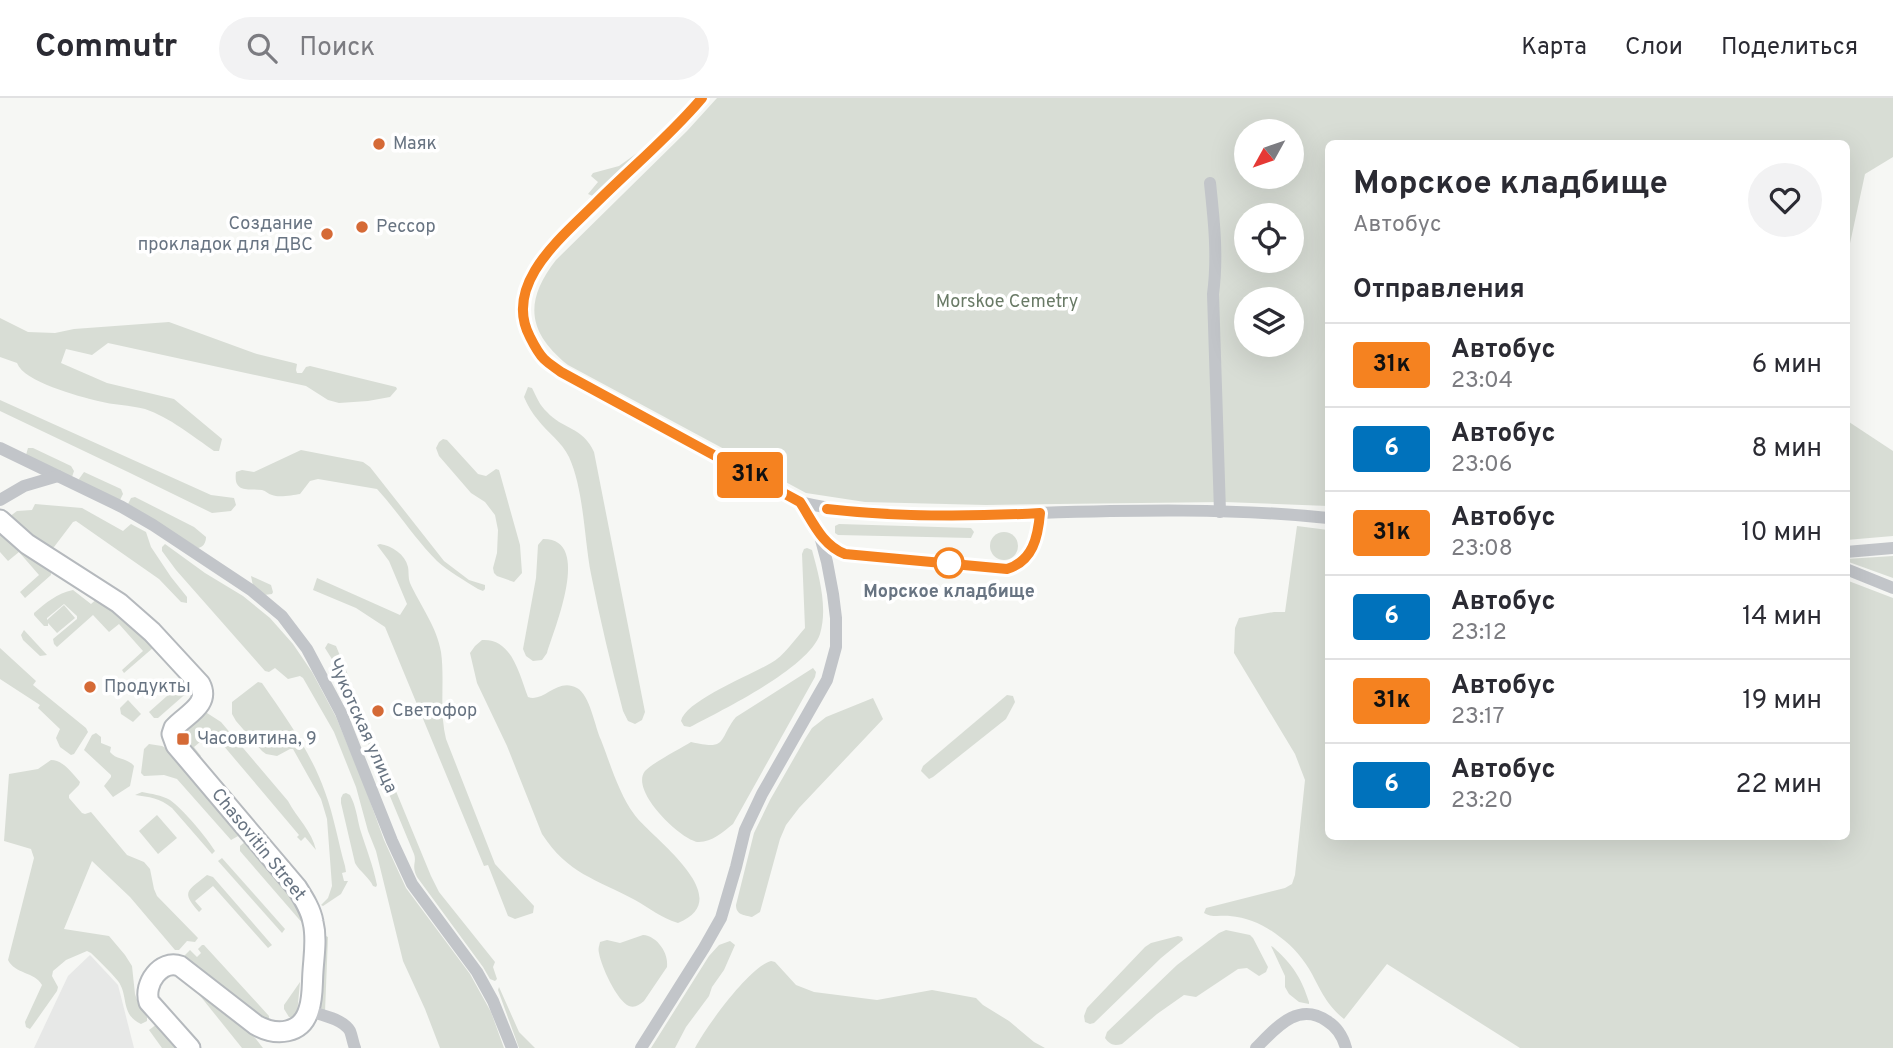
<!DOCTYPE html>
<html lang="ru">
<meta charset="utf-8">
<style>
:root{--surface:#fff;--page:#f2f2f3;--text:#2b2b33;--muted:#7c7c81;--line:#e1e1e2}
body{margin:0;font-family:Overpass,sans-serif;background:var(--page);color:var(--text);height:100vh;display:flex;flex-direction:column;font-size:26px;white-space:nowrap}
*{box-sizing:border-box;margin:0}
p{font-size:23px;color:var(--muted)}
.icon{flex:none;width:38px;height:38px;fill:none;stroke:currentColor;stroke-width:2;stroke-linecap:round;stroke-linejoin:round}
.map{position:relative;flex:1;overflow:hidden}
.side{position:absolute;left:1325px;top:42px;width:525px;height:700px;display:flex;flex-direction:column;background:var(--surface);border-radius:10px;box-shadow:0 7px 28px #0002}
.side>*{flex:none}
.badge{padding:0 14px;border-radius:5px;font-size:24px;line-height:46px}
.needle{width:46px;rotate:230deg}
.fabs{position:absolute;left:1234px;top:21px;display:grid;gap:14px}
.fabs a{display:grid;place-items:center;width:70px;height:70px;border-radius:50%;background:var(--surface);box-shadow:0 7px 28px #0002;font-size:35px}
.map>.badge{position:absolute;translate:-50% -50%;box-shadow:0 0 0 4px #fff}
h2{padding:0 28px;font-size:26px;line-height:63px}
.round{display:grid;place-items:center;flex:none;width:74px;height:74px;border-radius:37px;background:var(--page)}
.overview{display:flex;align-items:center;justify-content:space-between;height:119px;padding:0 28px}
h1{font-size:33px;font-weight:700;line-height:52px}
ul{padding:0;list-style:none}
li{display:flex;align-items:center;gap:21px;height:84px;padding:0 28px;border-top:2px solid var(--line)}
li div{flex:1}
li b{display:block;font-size:26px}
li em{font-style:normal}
li .badge{min-width:77px;font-weight:700;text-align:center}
header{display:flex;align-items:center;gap:42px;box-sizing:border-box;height:98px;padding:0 35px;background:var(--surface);border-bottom:2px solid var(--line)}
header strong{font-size:33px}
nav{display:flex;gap:38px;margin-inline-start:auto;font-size:24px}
.search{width:490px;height:63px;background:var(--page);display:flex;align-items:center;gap:18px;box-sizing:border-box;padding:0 24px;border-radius:38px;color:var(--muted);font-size:26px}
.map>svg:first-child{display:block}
.built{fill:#e7e8e7}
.green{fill:#d8ddd5;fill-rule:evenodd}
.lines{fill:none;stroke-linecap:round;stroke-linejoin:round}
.secondary-casing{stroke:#b5b9bd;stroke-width:23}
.street{stroke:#c2c5c9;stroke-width:12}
.secondary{stroke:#fff;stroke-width:19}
.line-casing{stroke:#fff;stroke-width:16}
.line{stroke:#f58220;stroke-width:10}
.poi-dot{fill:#d56a36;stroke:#fff;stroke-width:2.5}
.stop-dot{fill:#fff;stroke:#f58220;stroke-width:3.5}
.labels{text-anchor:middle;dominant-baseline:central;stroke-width:7;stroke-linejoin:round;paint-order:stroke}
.poi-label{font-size:18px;fill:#687482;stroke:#fff;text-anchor:start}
.park-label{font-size:18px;fill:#697a66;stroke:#fff}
.stop-label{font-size:18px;font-weight:bold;fill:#687482;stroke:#fff}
.street-label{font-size:18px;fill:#687482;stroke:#fff}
</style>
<header>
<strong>Commutr</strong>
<div class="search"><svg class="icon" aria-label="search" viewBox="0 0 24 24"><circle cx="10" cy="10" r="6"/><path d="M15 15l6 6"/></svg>Поиск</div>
<nav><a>Карта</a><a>Слои</a><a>Поделиться</a></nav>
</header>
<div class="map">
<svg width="1893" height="950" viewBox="0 0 1893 950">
<rect width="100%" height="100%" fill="#f6f7f4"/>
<polygon class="built" points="90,857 118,887 134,950 34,950 68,878"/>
<g class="green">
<path d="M717,0h1176v59l-28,17 -19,88v-118h-518v362l-104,-4 -238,3 -121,-3 -59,-9 -238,-128c-41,-33 -44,-64 -12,-105l131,-129zM1246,33h46v46h-46zM1246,117h46v46h-46zM1246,201h46v46h-46z"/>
<polygon points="647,48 595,99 588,96 598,84 591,78 593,75 619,68"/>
<path d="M0,220l28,14 27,1 19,-4 95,-7 88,32 37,9 3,1 -1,6 1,3h5l4,-6 4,-1 86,21 1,2 -7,8 -22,4 -29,2 -11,-3 -22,-14 -198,-43 -16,12 -26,-6 -5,14 46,20 67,16 48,40 -3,12h-5c-20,-14 -45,-34 -69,-42 -15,-4 -32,-4 -47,-8 -20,-5 -74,-19 -81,-38l-17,-6z"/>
<path d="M528,289l4,1c4,8 8,18 15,24 15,17 36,15 47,40l51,260 -3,8 -7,4 -7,-3 -5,-10c-12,-46 -23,-91 -32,-137 -7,-36 -7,-84 -22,-117 -7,-15 -21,-24 -31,-37 -6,-7 -10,-14 -14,-23z"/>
<polygon points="0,302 211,397 234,400 236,407 231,413 212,415 128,374 0,313"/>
<polygon points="1846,322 1893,353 1893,438 1846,442"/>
<polygon points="443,341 447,342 478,376 486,378 496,371 499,372 520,447 522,475 514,484 497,478 494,475 493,470 497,455 498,432 495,417 485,404 471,395 439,358 436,350 439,344"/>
<polygon points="28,350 33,350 71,368 74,373 72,379 26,357"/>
<path d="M301,352l62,12 7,5 74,94 25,19 16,5v4l-2,2 -5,-2c-14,-9 -29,-17 -41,-28 -22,-22 -39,-49 -60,-72l-59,-10 -8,2 -10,13c-7,1 -21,4 -28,1 -4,-1 -6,-4 -10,-5 -13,-2 -29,4 -26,-18l6,-2 12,2z"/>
<polygon points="84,374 121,391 123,396 120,402 80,384 79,381"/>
<path d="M135,399l59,30 12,10c0,6 -3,10 -8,11l-70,-44 3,-6z"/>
<polygon points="35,406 82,410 123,433 131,426 146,434 151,449 171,479 187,499 187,505 181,504 159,481 76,423 73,424 54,449 50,450 29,437 9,419 17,413 32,412"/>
<polygon points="839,426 971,430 974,434 971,440 838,437 835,435 835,428"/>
<path d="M1297,428l31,4v306h518v-256l47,18v450h-373l-133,-84 -43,55c-17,-14 -22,-26 -32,-45 -7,-13 -19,-28 -32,-37 -15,-12 -31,-19 -50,-21 -9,-1 -18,2 -26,-3l2,-5 79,-20 7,-4 3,-9 10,-95 -10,-26 -61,-101 1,-25 4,-10 35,-6h11z"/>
<circle cx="1004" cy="448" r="14"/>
<polygon points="0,435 21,454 51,474 51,477 25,500 20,494 39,477 19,454 8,463 0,454"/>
<path d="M543,441c50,-1 11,90 4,114l-5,7 -9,1 -7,-5 -3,-7 13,-71 2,-33z"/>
<polygon points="165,446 205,475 243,498 270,520 293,546 312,574 336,619 362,681 384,742 406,790 470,876 491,914 504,950 440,950 425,911 403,863 376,753 368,733 356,689 334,634 303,580 300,578 288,581 275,570 269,574 265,573 176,472 162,453 162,449"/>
<path d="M380,446c12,2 25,10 28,23 1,5 0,10 2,16 10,22 27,44 31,69 4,28 -2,59 5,87l49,125 39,42 -1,7 -18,6 -7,-3 -20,-51 -4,1 -99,-239 -29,-19 -43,-18 4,-12 83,37 7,-11 -18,-43 -12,-16z"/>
<path d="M807,450l5,2c7,26 16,57 8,84 -11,34 -98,76 -130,93l-6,-1 -3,-5c4,-20 72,-47 90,-58 13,-7 24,-24 34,-35l-3,-74 2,-5z"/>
<polygon points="1893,458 1893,480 1846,463 1846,461"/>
<polygon points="251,478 271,487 273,494 272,496 264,497 253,488"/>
<path d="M73,492l18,14 7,-6 51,41 5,8 -30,26 -2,-3 21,-19 -24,-27 -10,8 -16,-17 -36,32 -3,-3 -1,-5 24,-20v-3l-13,-12 -17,14v2l17,-15 11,13 -18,15 -9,-10v3h-4l-10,-11v-2c12,-10 23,-20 39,-23z"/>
<polygon points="24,532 47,557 40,558 23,542 21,537"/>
<path d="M482,542c30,-2 37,34 46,57 16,6 29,-20 49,-9 13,7 18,39 24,52 9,23 18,54 33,74 16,23 106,84 44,109 -16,-5 -29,-15 -43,-23 -39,-21 -67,-26 -93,-66l-35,-88 -30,-63 -7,-30 5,-7z"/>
<path d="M328,545l8,3 95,230 8,16 56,70 -2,5 4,12 -2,2 -5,-2 -7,-12 -66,-90c-6,-12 0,-14 -3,-23l-79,-190 -10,-16z"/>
<polygon points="0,550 36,583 33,587 86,630 88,634 74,656 71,657 60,649 56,640 60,631 38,610 40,607 0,581"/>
<path d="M813,570l3,4 -1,5 -82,147c-10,8 -21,18 -34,18 -16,0 -70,-51 -54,-71 6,-7 36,-23 46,-29 38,9 27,-3 45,-25z"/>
<polygon points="185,582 190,588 190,592 158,620 154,620 149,614"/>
<path d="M258,584l4,1c24,35 49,69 63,109 9,24 13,50 20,74l1,6 -4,1 2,8h4l-7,13 -18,12 -2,-1 7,-7 4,-12 -5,-67 -6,-20 -28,-50h-3l-13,7 -11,-2 -4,-3 -26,-30 -4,-7v-12z"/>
<polygon points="1007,597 1013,598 1015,604 1006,621 933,679 929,681 921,673 923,668"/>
<path d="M873,600l10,21 -84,89 -13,17 -6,14 -20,73 -8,5c-8,-2 -16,-2 -16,-12l18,-72 16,-33 35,-61 7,-11 14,-11z"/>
<polygon points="128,602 141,616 133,624 121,616 120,610"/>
<path d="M201,615h6l14,9 67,79c9,17 24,30 28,49l-11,-13 -4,4 -4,-4 2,-2 -87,-103 -18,15 7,9 -4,3 -16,-22 2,-8z"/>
<path d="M96,635l5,4v6l10,4 -1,5c6,8 18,6 24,14l-4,20 -17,11 -9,-11 7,-9v-2l-27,-25 8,-15z"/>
<polygon points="149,646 162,648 171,653 240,737 231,742 177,681 164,677 144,678 141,675 144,651"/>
<path d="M51,662c12,0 21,13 29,22l-1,3 -10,10v3l13,15 3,1 6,-2 36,43 17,7 6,7 4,20 3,7 41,42 -3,4 -8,-1 -8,9h-4l-45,-53 -38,-36 -28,68 45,7 16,19 7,11 3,28 3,9 9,14v4l-6,3c-21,-10 -12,-28 -23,-43 -8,-10 -18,-19 -27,-28l-4,-2 -21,9 -13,11 -1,5 6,11 -1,4 -24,34 -3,4 -4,-2 -1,-5 17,-37c-7,-13 -27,-11 -34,-25l26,-102 -3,-9 -27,-8 5,-67 29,-5z"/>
<path d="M142,694c10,2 19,3 28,8 13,9 37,38 45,51l-3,3 -40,-46c-12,-10 -23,-11 -37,-13z"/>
<path d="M346,695l4,2c6,11 7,22 10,34 6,19 13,36 17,56l-1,2 -3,-1c-4,-9 -13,-14 -18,-23l-14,-60v-5l2,-4z"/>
<polygon points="157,717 177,740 158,756 139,733"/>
<polygon points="246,743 292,793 307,828 304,827 240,753 240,748"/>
<polygon points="222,760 285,831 282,835 218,763"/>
<path d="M207,777l6,2 59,68 -4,3 -55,-62 -18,15 7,8 -3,3c-19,-21 -11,-21 8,-37z"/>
<path d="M1226,832l24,5 3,3 15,29 -2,5 -7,4 -12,-8 -9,1 -42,28 -12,-2 -27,19 -35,30c-8,2 -12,1 -17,-6l2,-6 70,-67 42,-32z"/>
<polygon points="324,837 328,839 325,914 319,910"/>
<path d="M643,837c14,1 26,18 24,32l-23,34c-5,4 -9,7 -15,5 -12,-5 -28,-40 -30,-53 -1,-5 0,-6 1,-11l7,-2 13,3z"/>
<polygon points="1178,838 1182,839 1183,842 1161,860 1094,925 1090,926 1085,924 1084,918 1087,910 1145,849 1151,845"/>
<polygon points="730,843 735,847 724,872 712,889 709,898 686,929 675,950 651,950 709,858 719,847"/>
<polygon points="202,847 204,847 269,918 269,920 263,923 184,862 183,859 190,852 197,859 201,855 198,851"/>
<path d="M1271,848l2,1c19,17 28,30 36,55v2l-10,-2 -10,-8 -4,-7v-11z"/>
<path d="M771,863l4,1 21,23 18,7 63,8 55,-10 44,8 7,7 26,16 25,21 11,6h-350c11,-21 54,-81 76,-87z"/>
<polygon points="300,884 297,916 293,919 289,919 284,911 284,907"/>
<polygon points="193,889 248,931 263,950 242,950"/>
<polygon points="499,889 519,934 535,950 519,950 498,892"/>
<polygon points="157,926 179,950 162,950 149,932"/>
</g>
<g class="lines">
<g class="secondary-casing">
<path id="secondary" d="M0,422l27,24 92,59 33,29 48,52c11,21 -15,31 -26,44l-2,6 4,11 121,143c7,11 14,22 16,34 4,16 1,33 0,49 -1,13 0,26 -4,38 -7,26 -33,27 -53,16l-76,-59c-19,-7 -37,18 -31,36l41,46"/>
</g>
<g class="street">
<path d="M702,0c-34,40 -76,76 -114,113 -17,17 -37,34 -50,55 -9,13 -15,29 -15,45 0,27 19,46 38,61l239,130c75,18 162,14 239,11 96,-3 193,-5 289,5"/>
<path d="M1210,85c4,37 8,74 3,111l7,218"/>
<polyline points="0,350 122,409 153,427 251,492 282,518 307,551 341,615 392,743 412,786 477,874 493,903 512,950"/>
<polyline points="0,402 24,388 58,378"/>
<polyline points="1846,454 1893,450"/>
<polyline points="1846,471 1893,490"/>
<path d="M309,913c13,4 34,8 41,20 2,5 3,12 5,17"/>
<polyline points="641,950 704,850 721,820 736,769 745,732 762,696 827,582 836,549 836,520 833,496 827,464 820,438 812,422 800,404"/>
<path d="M1256,950c20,-20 42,-47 71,-27 10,6 16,16 19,27"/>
</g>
<use href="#secondary" class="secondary"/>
</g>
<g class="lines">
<g class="line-casing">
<path id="line" d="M702,0c-32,38 -71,70 -106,105 -33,33 -94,81 -66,134 4,8 8,16 14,22 5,5 12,9 17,13l239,130c13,20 22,43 45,52l162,15c26,-8 31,-32 33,-56 -71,4 -143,4 -213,-4"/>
</g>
<use href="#line" class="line"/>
</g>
<g class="poi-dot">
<circle cx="379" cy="46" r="7"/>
<circle cx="362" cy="129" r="7"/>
<circle cx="327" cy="136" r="7"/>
<circle cx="90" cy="589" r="7"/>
<circle cx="378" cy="613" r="7"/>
<rect x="176" y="634" width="14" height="14" rx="3.5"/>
</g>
<circle class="stop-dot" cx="949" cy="465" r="14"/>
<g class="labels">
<g class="poi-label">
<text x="393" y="46">Маяк</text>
<text x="313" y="126" text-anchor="end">Создание<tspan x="313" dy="21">прокладок для ДВС</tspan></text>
<text x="376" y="129">Рессор</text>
<text x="104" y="589">Продукты</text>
<text x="392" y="613">Светофор</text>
<text x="197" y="641">Часовитина, 9</text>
</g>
<g class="park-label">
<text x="1007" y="204">Morskoe Cemetry</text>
</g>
<g class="stop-label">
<text x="949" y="494">Морское кладбище</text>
</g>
<g class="street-label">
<text transform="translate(362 628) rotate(66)">Чукотская улица</text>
<text transform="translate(258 747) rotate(51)">Chasovitin Street</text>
</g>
</g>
</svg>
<div class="fabs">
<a><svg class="needle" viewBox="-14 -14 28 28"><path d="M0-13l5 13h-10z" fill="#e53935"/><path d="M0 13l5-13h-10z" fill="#7c7c81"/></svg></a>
<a><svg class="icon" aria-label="locate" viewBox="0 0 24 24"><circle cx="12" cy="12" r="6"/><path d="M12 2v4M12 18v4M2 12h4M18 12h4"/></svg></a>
<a><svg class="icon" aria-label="layers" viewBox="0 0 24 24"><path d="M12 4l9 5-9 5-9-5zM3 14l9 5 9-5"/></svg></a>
</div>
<b class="badge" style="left:750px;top:377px;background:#f58220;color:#111">31к</b>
<section class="side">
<div class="overview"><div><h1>Морское кладбище</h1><p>Автобус</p></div><a class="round"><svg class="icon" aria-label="heart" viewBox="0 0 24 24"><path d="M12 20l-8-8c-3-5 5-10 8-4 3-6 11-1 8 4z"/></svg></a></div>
<h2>Отправления</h2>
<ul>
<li><span class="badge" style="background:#f58220;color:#111">31к</span><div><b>Автобус</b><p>23:04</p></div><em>6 мин</em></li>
<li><span class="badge" style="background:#0072bc;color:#fff">6</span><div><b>Автобус</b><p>23:06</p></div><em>8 мин</em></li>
<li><span class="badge" style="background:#f58220;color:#111">31к</span><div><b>Автобус</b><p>23:08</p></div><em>10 мин</em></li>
<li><span class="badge" style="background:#0072bc;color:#fff">6</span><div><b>Автобус</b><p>23:12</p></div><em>14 мин</em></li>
<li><span class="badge" style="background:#f58220;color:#111">31к</span><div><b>Автобус</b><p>23:17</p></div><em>19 мин</em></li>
<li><span class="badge" style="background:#0072bc;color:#fff">6</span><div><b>Автобус</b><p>23:20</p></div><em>22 мин</em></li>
</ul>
</section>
</div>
